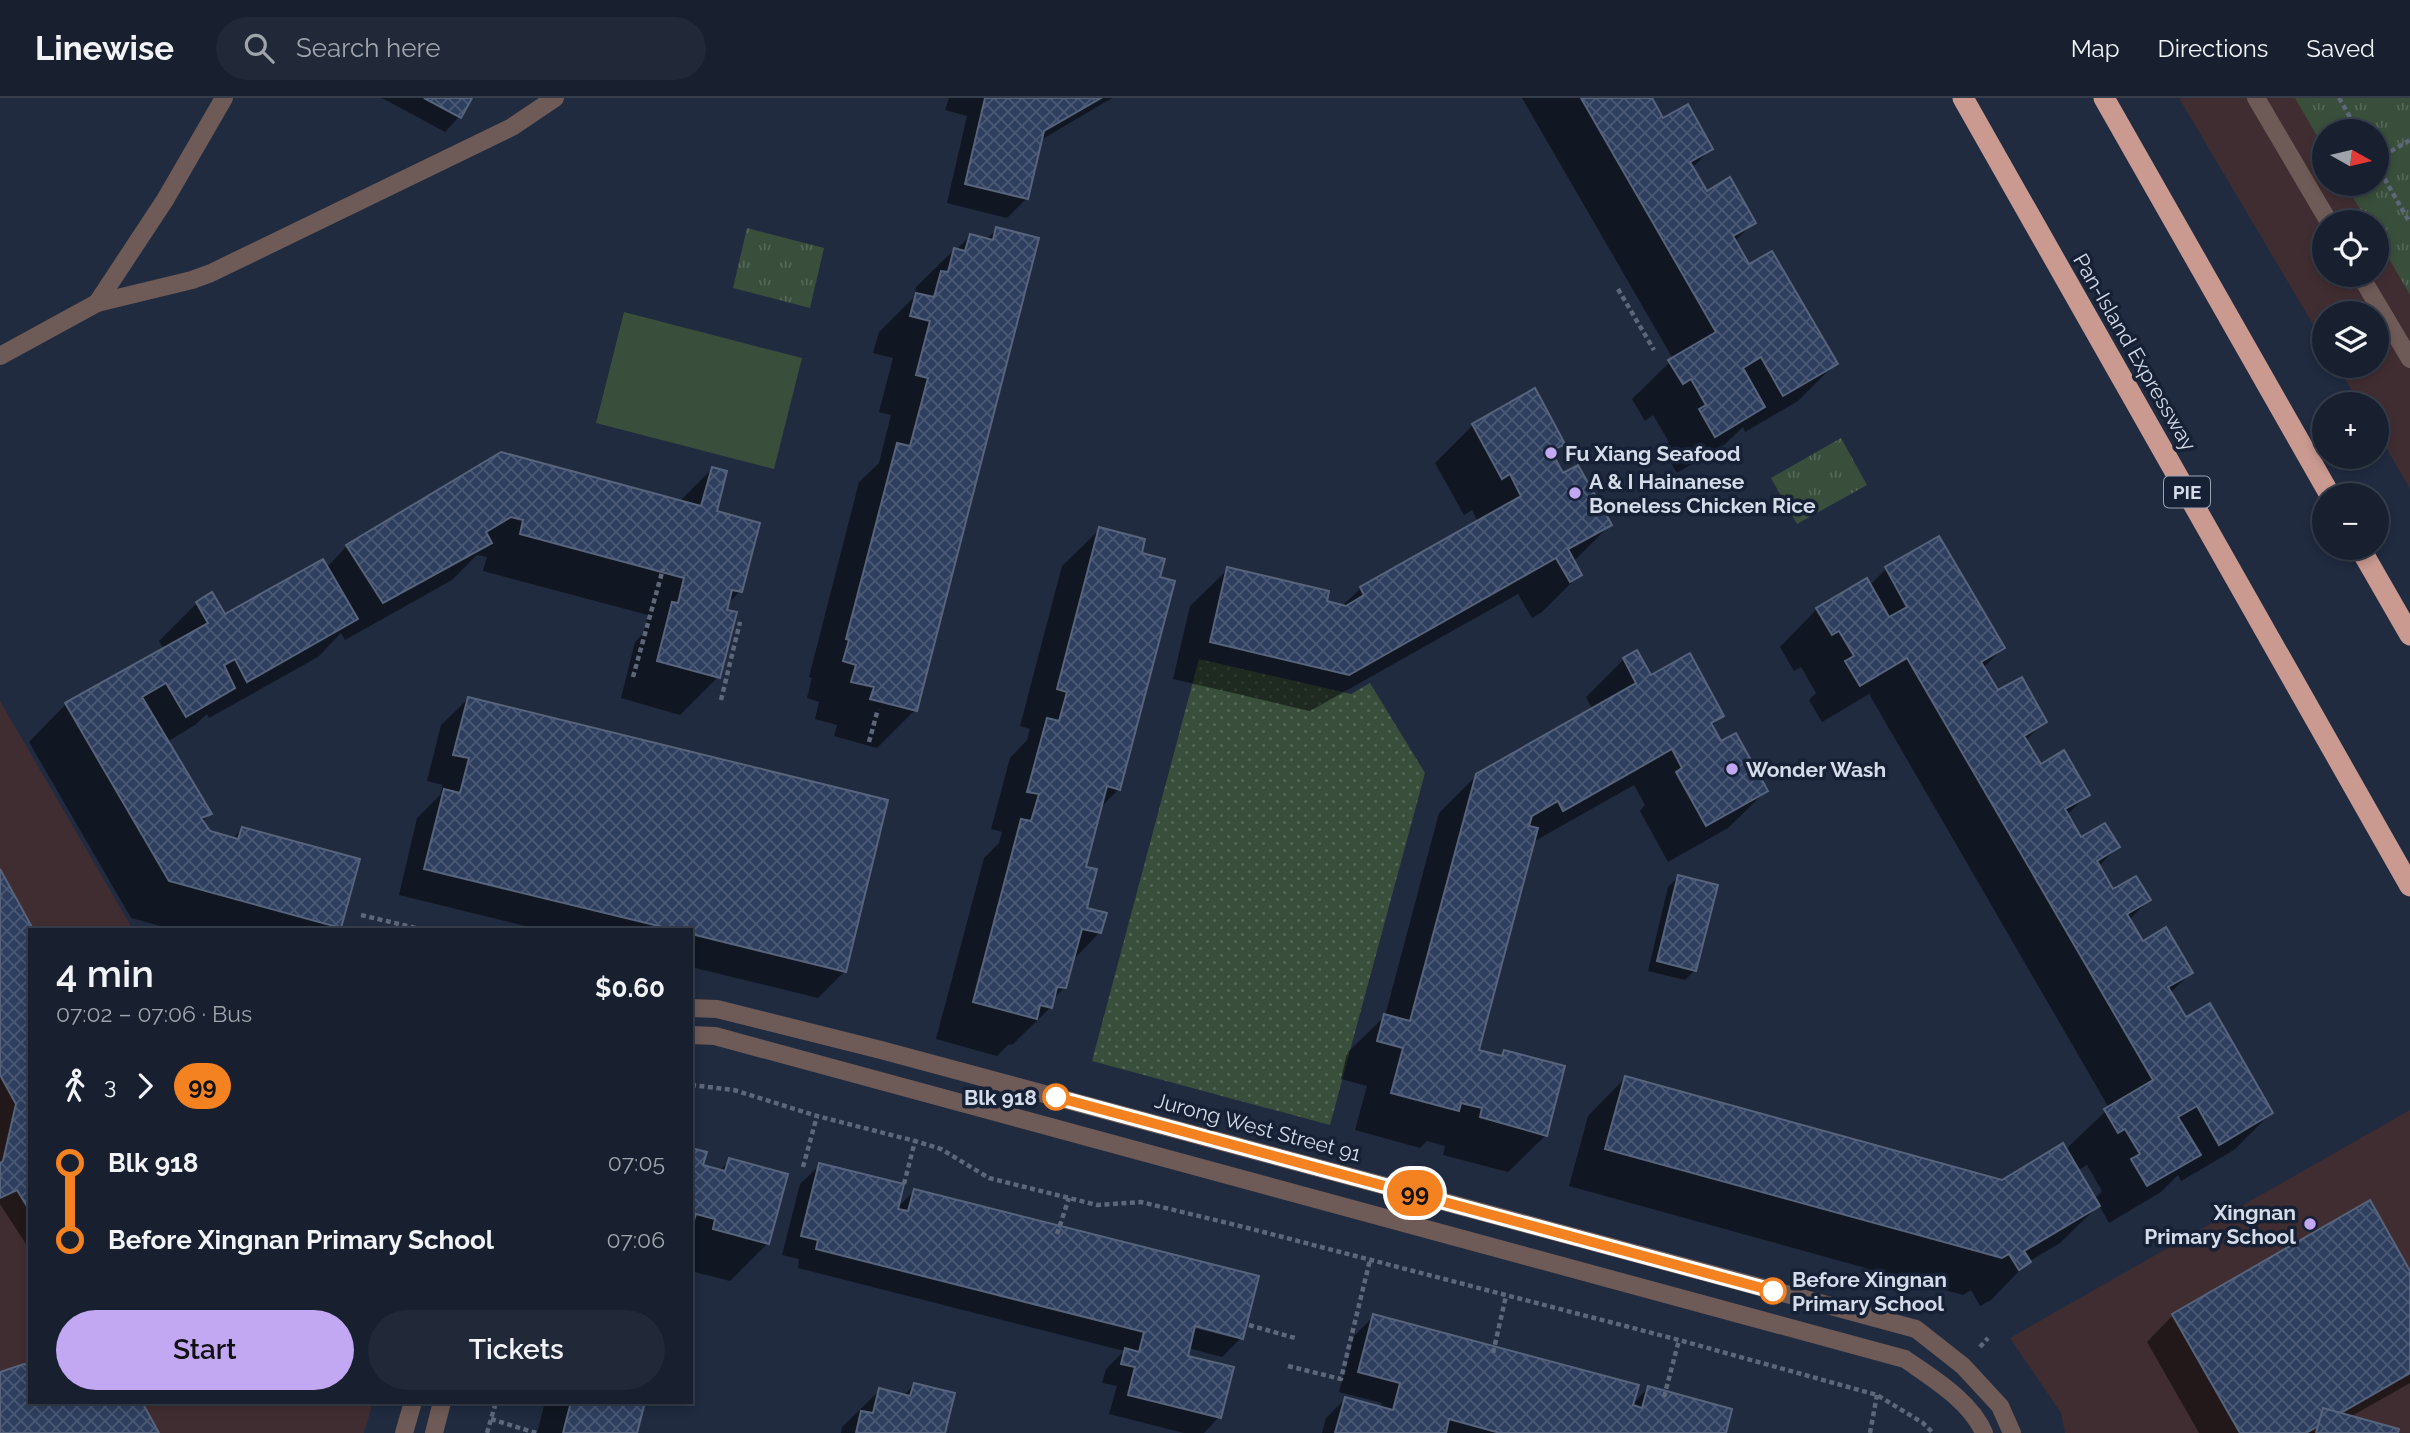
<!DOCTYPE html>
<meta charset="utf-8">
<style>
:root{--surface:#182030;--page:#212838;--text:#f1f3f6;--muted:#9fa3ab;--line:#363e4c;--accent:#c2a7f2}
body{margin:0;font-family:Raleway,sans-serif;background:var(--page);color:var(--text);height:100vh;display:flex;flex-direction:column;font-size:26px;white-space:nowrap}
*{box-sizing:border-box;margin:0}
p{font-size:23px;color:var(--muted)}
.icon{flex:none;width:38px;height:38px;fill:none;stroke:currentColor;stroke-width:2;stroke-linecap:round;stroke-linejoin:round}
.map{position:relative;flex:1;overflow:hidden}
.drawer{position:absolute;left:28px;top:830px;width:665px;height:476px;display:flex;flex-direction:column;background:var(--surface);border-radius:0px;box-shadow:0 4px 10px #0003,0 0 0 2px var(--line)}
.drawer>*{flex:none}
.badge{padding:0 14px;border-radius:23px;font-size:24px;line-height:46px}
.needle{width:46px;rotate:98deg}
.tools{position:absolute;left:2312px;top:21px;display:grid;gap:14px}
.tools a{display:grid;place-items:center;width:77px;height:77px;border-radius:50%;background:var(--surface);box-shadow:0 4px 10px #0003,0 0 0 2px var(--line);font-size:35px}
.map>.badge{position:absolute;translate:-50% -50%;box-shadow:0 0 0 4px #fff}
.legs{display:flex;align-items:center;gap:10px;height:77px;padding:0 28px;font-size:23px}
.legs p{margin-inline-start:auto}
.summary{display:flex;align-items:center;justify-content:space-between;height:119px;padding:0 28px}
h1{font-size:38px;font-weight:600;line-height:52px}
.action{display:flex;gap:14px;margin-top:auto;padding:14px 28px}
.action a{flex:1;height:80px;border-radius:42px;background:var(--accent);color:#111;font-size:28px;font-weight:600;line-height:80px;text-align:center}
.action a+a{background:var(--page);color:var(--text)}
ul{padding:0 28px;list-style:none}
li{display:flex;align-items:center;gap:24px;height:77px;font-size:26px}
li i{display:grid;place-items:center;width:10px;height:100%;margin:0 9px;background:currentColor}
li i::after{content:'';width:18px;height:18px;margin:-9px;border:5px solid;border-radius:50%;background:var(--surface)}
li p{margin-inline-start:auto}
li:first-child i{background:linear-gradient(#0000 50%,currentColor 0)}
li:last-child i{background:linear-gradient(currentColor 50%,#0000 0)}
header{display:flex;align-items:center;gap:42px;box-sizing:border-box;height:98px;padding:0 35px;background:var(--surface);border-bottom:2px solid var(--line)}
header strong{font-size:33px}
nav{display:flex;gap:38px;margin-inline-start:auto;font-size:24px}
.search{width:490px;height:63px;background:var(--page);display:flex;align-items:center;gap:18px;box-sizing:border-box;padding:0 24px;border-radius:38px;color:var(--muted);font-size:26px}
.map>svg:first-child{display:block}
.education{fill:#402d32;fill-rule:evenodd}
.grass{fill:url(#grass-dots)}
.park{fill:url(#park-tufts)}
.pitch{fill:#394e3b}
.shadow{fill:#0007;fill-rule:evenodd}
.building{fill:url(#building-cross-hatch);stroke:#57647c;stroke-width:2}
.lines{fill:none;stroke-linecap:round;stroke-linejoin:round}
.path{stroke:#5d6779;stroke-width:4.5;stroke-dasharray:5 3.5;stroke-linecap:butt}
.lane{stroke:#6e5a56;stroke-width:18}
.street{stroke:#6e5a56;stroke-width:18}
.highway{stroke:#ca9990;stroke-width:21}
.line-1-casing{stroke:#fff;stroke-width:16}
.line-1{stroke:#f58220;stroke-width:10}
.poi-dot{fill:#c2a7f2;stroke:#172136;stroke-width:2.5}
.stop-1-dot{fill:#fff;stroke:#f58220;stroke-width:3.5}
.labels{text-anchor:middle;dominant-baseline:central;stroke-width:7;stroke-linejoin:round;paint-order:stroke}
.shield{fill:#172136;stroke:#9ba3b3;stroke-width:2}
.shield-label{font-size:19px;font-weight:bold;fill:#d4dbe9}
.street-label{font-size:21px;fill:#d4dbe9;stroke:#172136}
.poi-label{font-size:21px;font-weight:bold;fill:#d4dbe9;stroke:#172136;text-anchor:start}
.stop-label{font-size:21px;font-weight:bold;fill:#d4dbe9;stroke:#172136;text-anchor:end}
</style>
<header>
<strong>Linewise</strong>
<div class="search"><svg class="icon" aria-label="search" viewBox="0 0 24 24"><circle cx="10" cy="10" r="6"/><path d="M15 15l6 6"/></svg>Search here</div>
<nav><a>Map</a><a>Directions</a><a>Saved</a></nav>
</header>
<div class="map">
<svg width="2410" height="1335" viewBox="0 0 2410 1335">
<defs>
<pattern id="grass-dots" width="8" height="8" patternUnits="userSpaceOnUse" patternTransform="scale(1.75)"><rect width="8" height="8" fill="#394e3b"/><path d="M2 2h.1M6 6h.1" fill="none" stroke="#556757" stroke-width="1.8" stroke-linecap="round"/></pattern>
<pattern id="park-tufts" width="24" height="20" patternUnits="userSpaceOnUse" patternTransform="scale(1.75)"><rect width="24" height="20" fill="#394e3b"/><path d="M3 7l-1-3M5 7V3M7 7l1-3M15 17l-1-3M17 17v-4M19 17l1-3" fill="none" stroke="#556757"/></pattern>
<pattern id="building-cross-hatch" width="8" height="8" patternUnits="userSpaceOnUse" patternTransform="scale(1.75)"><rect width="8" height="8" fill="#2d3e5e"/><path d="M0 0l8 8M0 8l8-8" fill="none" stroke="#4b5975"/></pattern>
</defs>
<rect width="100%" height="100%" fill="#202b40"/>
<g class="education">
<path d="M2179,0h231v391l-33,-57 -1,-28h-16l-23,-38h39v-53h-52v30zM2324,33h52v53h-52zM2324,124h52v53h-52z"/>
<polygon points="0,603 132,830 135,831 30,831 30,1304 373,1304 364,1335 0,1335"/>
<polygon points="2410,1012 2410,1335 2065,1335 2061,1315 2010,1240"/>
</g>
<polygon class="grass" points="1199,561 1351,596 1370,585 1425,675 1330,1027 1092,963"/>
<g class="park">
<polygon points="2295,0 2410,0 2410,197 2377,140 2376,124 2368,124 2345,86 2376,86 2376,33 2324,33 2324,50"/>
<polygon points="747,130 824,150 810,210 733,190"/>
<polygon points="1841,340 1867,387 1797,426 1771,380"/>
</g>
<polygon class="pitch" points="624,214 802,260 774,371 596,325"/>
<g class="shadow">
<polygon points="382,0 470,0 459,19 445,34"/>
<polygon points="949,0 1112,0 1041,42 1027,100 1007,120 947,105 967,18 945,12"/>
<polygon points="1522,0 1650,0 1662,23 1711,51 1692,70 1706,96 1754,124 1734,144 1749,169 1836,265 1798,303 1745,334 1743,329 1725,346 1677,375 1662,350 1669,344 1653,317 1645,323 1632,301 1673,261"/>
<polygon points="997,131 915,612 877,650 834,638 837,627 815,621 819,604 807,600 812,580 809,579 859,384 879,365 891,317 879,314 893,260 873,255 879,234 914,199 916,189 954,152 956,152 970,138 986,142"/>
<polygon points="1473,327 1563,345 1551,357 1562,377 1610,427 1573,464 1580,476 1542,514 1532,520 1518,496 1310,613 1173,581 1190,508 1228,471 1342,508 1361,490 1478,424 1472,412 1464,417 1435,365"/>
<polygon points="501,356 679,404 712,371 715,414 740,493 727,507 718,579 680,617 621,600 635,544 643,536 648,517 483,473 487,459 477,457 452,482 345,542 341,535 318,559 209,620 207,616 195,627 167,644 210,715 202,724 209,735 232,741 242,731 339,829 337,831 171,831 131,820 29,644 66,606 164,552 159,543 197,505 224,518 326,470 347,448"/>
<polygon points="1100,431 1119,691 1100,710 1084,770 1085,811 1100,834 1072,863 1064,890 1052,902 1050,910 1012,947 1009,946 997,958 936,941 984,760 999,745 1002,734 991,731 1010,660 1027,642 1030,631 1020,628 1062,468"/>
<path d="M1886,471l117,79 -20,20 14,24 48,29 -20,20 15,25 48,28 -21,21 14,24 37,8 -20,20 15,25 36,8 -20,20 13,24 49,29 -21,20 15,27 86,93 -37,37 -53,31 -3,-6 -17,17 -52,31 -10,-18 -39,38 -32,19 -37,38 -11,6 -9,-16 -8,5 -394,-109 19,-70 37,-38 378,103 62,-31 44,-42 -240,-414 -47,28 -13,-22 7,-7 -15,-26 -7,4 -14,-24 37,-38 52,-23zM2087,1067l15,26 -8,8 -17,-28z"/>
<polygon points="1637,555 1650,579 1722,617 1711,629 1720,645 1766,693 1728,730 1668,764 1640,713 1645,707 1634,687 1533,744 1477,954 1499,959 1504,954 1546,1037 1508,1074 1443,1057 1445,1048 1427,1043 1420,1050 1355,1032 1367,988 1341,981 1347,955 1385,918 1439,715 1477,677 1593,612 1586,599 1624,561"/>
<polygon points="468,601 844,874 818,900 691,869 691,831 537,831 399,797 417,720 440,697 443,687 427,683 441,627"/>
<polygon points="0,775 31,831 30,1147 26,1146 0,1106"/>
<polygon points="1678,779 1695,872 1685,882 1648,873 1668,789"/>
<polygon points="691,1052 701,1068 719,1073 730,1062 768,1145 730,1183 691,1173"/>
<path d="M820,1067l76,44 18,-18 327,147 -19,19 -34,-9 -2,9 33,60 -15,16h-20l-75,-19 8,-28 -15,-3 4,-14 18,-18 -326,-83 1,-9 -17,-4 18,-71zM1187,1224l43,12v3l-44,-11z"/>
<polygon points="2410,1177 2410,1285 2350,1319 2396,1335 2199,1335 2147,1244 2173,1217"/>
<polygon points="1374,1218 1632,1307 1648,1290 1724,1335 1322,1335 1326,1320 1345,1301 1380,1310 1382,1305 1339,1294 1354,1238"/>
<polygon points="0,1276 30,1304 140,1304 157,1335 0,1335"/>
<polygon points="914,1287 943,1335 841,1335 842,1329 880,1292 903,1298"/>
<polygon points="545,1304 643,1304 635,1335 537,1335"/>
</g>
<g class="building">
<polygon points="424,0 472,0 461,20"/>
<polygon points="985,0 1101,0 1044,33 1028,101 965,86"/>
<polygon points="1581,0 1652,0 1663,20 1688,6 1713,51 1690,64 1707,93 1730,79 1756,125 1733,138 1749,166 1772,153 1838,266 1783,298 1761,259 1743,270 1765,309 1715,339 1699,311 1706,307 1691,281 1683,286 1668,262 1716,234"/>
<polygon points="996,129 1039,140 917,613 870,601 874,589 851,584 856,567 843,563 849,542 846,541 897,345 910,348 928,280 916,277 930,223 910,218 916,195 934,199 941,173 948,174 954,150 965,153 970,136 993,142"/>
<polygon points="1535,290 1565,346 1551,353 1563,375 1578,367 1612,427 1568,451 1582,477 1570,484 1556,460 1349,577 1210,544 1227,469 1329,493 1327,503 1346,508 1364,497 1360,489 1521,398 1510,376 1502,381 1472,326"/>
<polygon points="501,354 701,408 712,369 727,373 717,413 760,425 742,494 732,492 727,512 737,514 720,580 657,563 672,504 678,505 684,480 520,436 523,422 511,419 486,434 492,445 383,505 346,447"/>
<polygon points="1099,429 1145,441 1142,455 1165,461 1160,479 1175,483 1120,692 1107,688 1086,769 1097,771 1087,810 1107,815 1101,835 1082,831 1066,890 1057,889 1052,910 1040,907 1037,921 973,904 1021,721 1031,723 1039,696 1027,694 1047,620 1059,623 1067,594 1057,591"/>
<polygon points="1939,438 2005,550 1981,564 1998,592 2022,579 2047,624 2024,638 2041,666 2064,652 2090,697 2065,711 2081,739 2105,725 2120,749 2097,763 2113,791 2136,778 2151,802 2127,816 2143,843 2166,829 2193,875 2168,889 2186,919 2210,905 2273,1015 2219,1047 2197,1008 2178,1019 2201,1057 2147,1088 2131,1061 2140,1056 2125,1031 2118,1035 2104,1011 2153,982 1907,560 1860,588 1845,563 1854,558 1839,533 1832,537 1816,510 1867,480 1889,519 1907,509 1885,469"/>
<polygon points="323,461 358,521 247,584 235,561 224,567 235,590 186,619 166,585 142,599 212,716 201,720 210,733 238,741 242,729 360,761 341,830 169,783 65,605 208,525 196,504 212,494 225,516"/>
<polygon points="1637,552 1651,577 1690,555 1724,618 1711,625 1721,643 1736,635 1768,693 1706,728 1676,674 1682,670 1672,651 1563,713 1558,703 1532,718 1529,728 1538,730 1479,952 1502,958 1504,952 1565,968 1547,1038 1480,1019 1482,1010 1461,1005 1459,1013 1391,995 1403,950 1377,943 1384,916 1410,923 1476,676 1636,585 1623,560"/>
<polygon points="468,599 888,702 846,874 691,836 691,831 671,831 424,771 444,691 460,695 469,660 453,657"/>
<polygon points="0,771 33,831 30,831 30,1113 17,1092 0,1100 0,1065 3,1063 16,1006 0,977"/>
<polygon points="1678,777 1718,787 1696,873 1657,863"/>
<polygon points="1625,978 2002,1082 2063,1045 2100,1108 2024,1153 2031,1164 2019,1172 2009,1156 2002,1160 1605,1051"/>
<polygon points="691,1050 707,1054 703,1067 725,1073 729,1060 788,1076 769,1146 713,1131 715,1121 696,1116 691,1132"/>
<polygon points="819,1065 904,1086 898,1111 908,1113 914,1091 1259,1178 1243,1241 1195,1228 1188,1258 1234,1269 1221,1320 1128,1297 1135,1269 1121,1266 1125,1250 1139,1254 1144,1234 816,1151 818,1142 801,1138"/>
<polygon points="2370,1102 2410,1173 2410,1275 2306,1335 2240,1335 2172,1216"/>
<polygon points="1373,1216 1639,1287 1633,1307 1642,1310 1648,1288 1732,1311 1726,1335 1500,1335 1449,1321 1446,1335 1335,1335 1345,1299 1393,1312 1400,1285 1358,1274"/>
<polygon points="24,1266 30,1267 30,1304 142,1304 159,1335 0,1335 0,1274"/>
<polygon points="914,1285 955,1295 945,1335 856,1335 861,1313 873,1315 879,1290 910,1298"/>
<polygon points="571,1304 645,1304 637,1335 563,1335"/>
<polygon points="2323,1310 2399,1331 2398,1335 2316,1335"/>
</g>
<g class="lines">
<g class="path">
<polyline points="2339,0 2358,33"/>
<polyline points="2376,62 2410,42"/>
<polyline points="2376,66 2410,125"/>
<polyline points="1618,191 1654,252"/>
<polyline points="633,579 663,471"/>
<polyline points="721,602 740,524"/>
<polyline points="869,644 878,611"/>
<polyline points="361,817 420,831"/>
<polyline points="691,987 734,992 817,1018 915,1043 941,1051 989,1080 1097,1107 1141,1104 1244,1129 1679,1242 1877,1297 1923,1325 1933,1335"/>
<polyline points="803,1069 817,1018"/>
<polyline points="904,1086 915,1043"/>
<polyline points="1057,1136 1069,1100"/>
<polyline points="1249,1227 1295,1240"/>
<polyline points="1980,1249 1988,1240"/>
<polyline points="1493,1255 1506,1198"/>
<polyline points="1288,1268 1341,1281 1370,1162"/>
<polyline points="1664,1299 1679,1242"/>
<polyline points="491,1321 536,1335"/>
<polyline points="487,1335 496,1304"/>
<polyline points="1870,1335 1877,1297"/>
</g>
<g class="lane">
<polyline points="97,205 165,102 224,0"/>
<polyline points="0,258 97,205 192,182 211,175 512,29 555,0"/>
</g>
<g class="street">
<polyline points="2256,0 2329,124"/>
<polyline points="2360,177 2410,261"/>
<polyline points="691,910 717,911 881,952 1916,1231 1963,1268 2000,1308 2012,1335"/>
<path d="M691,937l24,1 1190,323c27,19 66,42 79,74"/>
<polyline points="404,1335 413,1304"/>
<polyline points="434,1335 442,1304"/>
</g>
<g class="highway">
<polyline points="1963,0 2410,788"/>
<polyline points="2104,0 2330,397"/>
<polyline points="2360,450 2410,537"/>
</g>
</g>
<g class="lines">
<g class="line-1-casing">
<polyline id="line-1" points="1056,999 1773,1193"/>
</g>
<use href="#line-1" class="line-1"/>
</g>
<g class="poi-dot">
<circle cx="1551" cy="355" r="7"/>
<circle cx="1575" cy="395" r="7"/>
<circle cx="1732" cy="671" r="7"/>
<circle cx="2310" cy="1126" r="7"/>
</g>
<g class="stop-1-dot">
<circle cx="1056" cy="999" r="12"/>
<circle cx="1773" cy="1193" r="12"/>
</g>
<g class="labels">
<rect class="shield" x="2164" y="378.5" width="46" height="31" rx="5"/>
<g class="shield-label">
<text x="2187" y="394">PIE</text>
</g>
<g class="street-label">
<text transform="translate(2135 254) rotate(60)">Pan-Island Expressway</text>
<text transform="translate(1258 1029) rotate(15)">Jurong West Street 91</text>
</g>
<g class="poi-label">
<text x="1565" y="355">Fu Xiang Seafood</text>
<text x="1589" y="383">A &amp; I Hainanese<tspan x="1589" dy="24">Boneless Chicken Rice</tspan></text>
<text x="1746" y="671">Wonder Wash</text>
<text x="2296" y="1114" text-anchor="end">Xingnan<tspan x="2296" dy="24">Primary School</tspan></text>
</g>
<g class="stop-label">
<text x="1037" y="999">Blk 918</text>
<text x="1792" y="1181" text-anchor="start">Before Xingnan<tspan x="1792" dy="24">Primary School</tspan></text>
</g>
</g>
</svg>
<div class="tools">
<a><svg class="needle" viewBox="-14 -14 28 28"><path d="M0-13l5 13h-10z" fill="#e53935"/><path d="M0 13l5-13h-10z" fill="#9fa3ab"/></svg></a>
<a><svg class="icon" aria-label="locate" viewBox="0 0 24 24"><circle cx="12" cy="12" r="6"/><path d="M12 2v4M12 18v4M2 12h4M18 12h4"/></svg></a>
<a><svg class="icon" aria-label="layers" viewBox="0 0 24 24"><path d="M12 4l9 5-9 5-9-5zM3 14l9 5 9-5"/></svg></a>
<a>+</a>
<a>−</a>
</div>
<b class="badge" style="left:1415px;top:1095px;background:#f58220;color:#111">99</b>
<section class="drawer">
<div class="summary"><div><h1>4 min</h1><p>07:02 – 07:06 · Bus</p></div><b>$0.60</b></div>
<div class="legs"><svg class="icon" aria-label="walk" viewBox="0 0 24 24"><circle cx="13" cy="4" r="2"/><path d="M13 8l-2 6 4 7M11 14l-3 7M7 12l3-4h3l4 4"/></svg>3<svg class="icon" aria-label="forward" viewBox="0 0 24 24"><path d="M9 5l7 7-7 7"/></svg><b class="badge" style="background:#f58220;color:#111">99</b></div>
<ul>
<li><i style="color:#f58220"></i><b>Blk 918</b><p>07:05</p></li>
<li><i style="color:#f58220"></i><b>Before Xingnan Primary School</b><p>07:06</p></li>
</ul>
<div class="action"><a>Start</a><a>Tickets</a></div>
</section>
</div>
